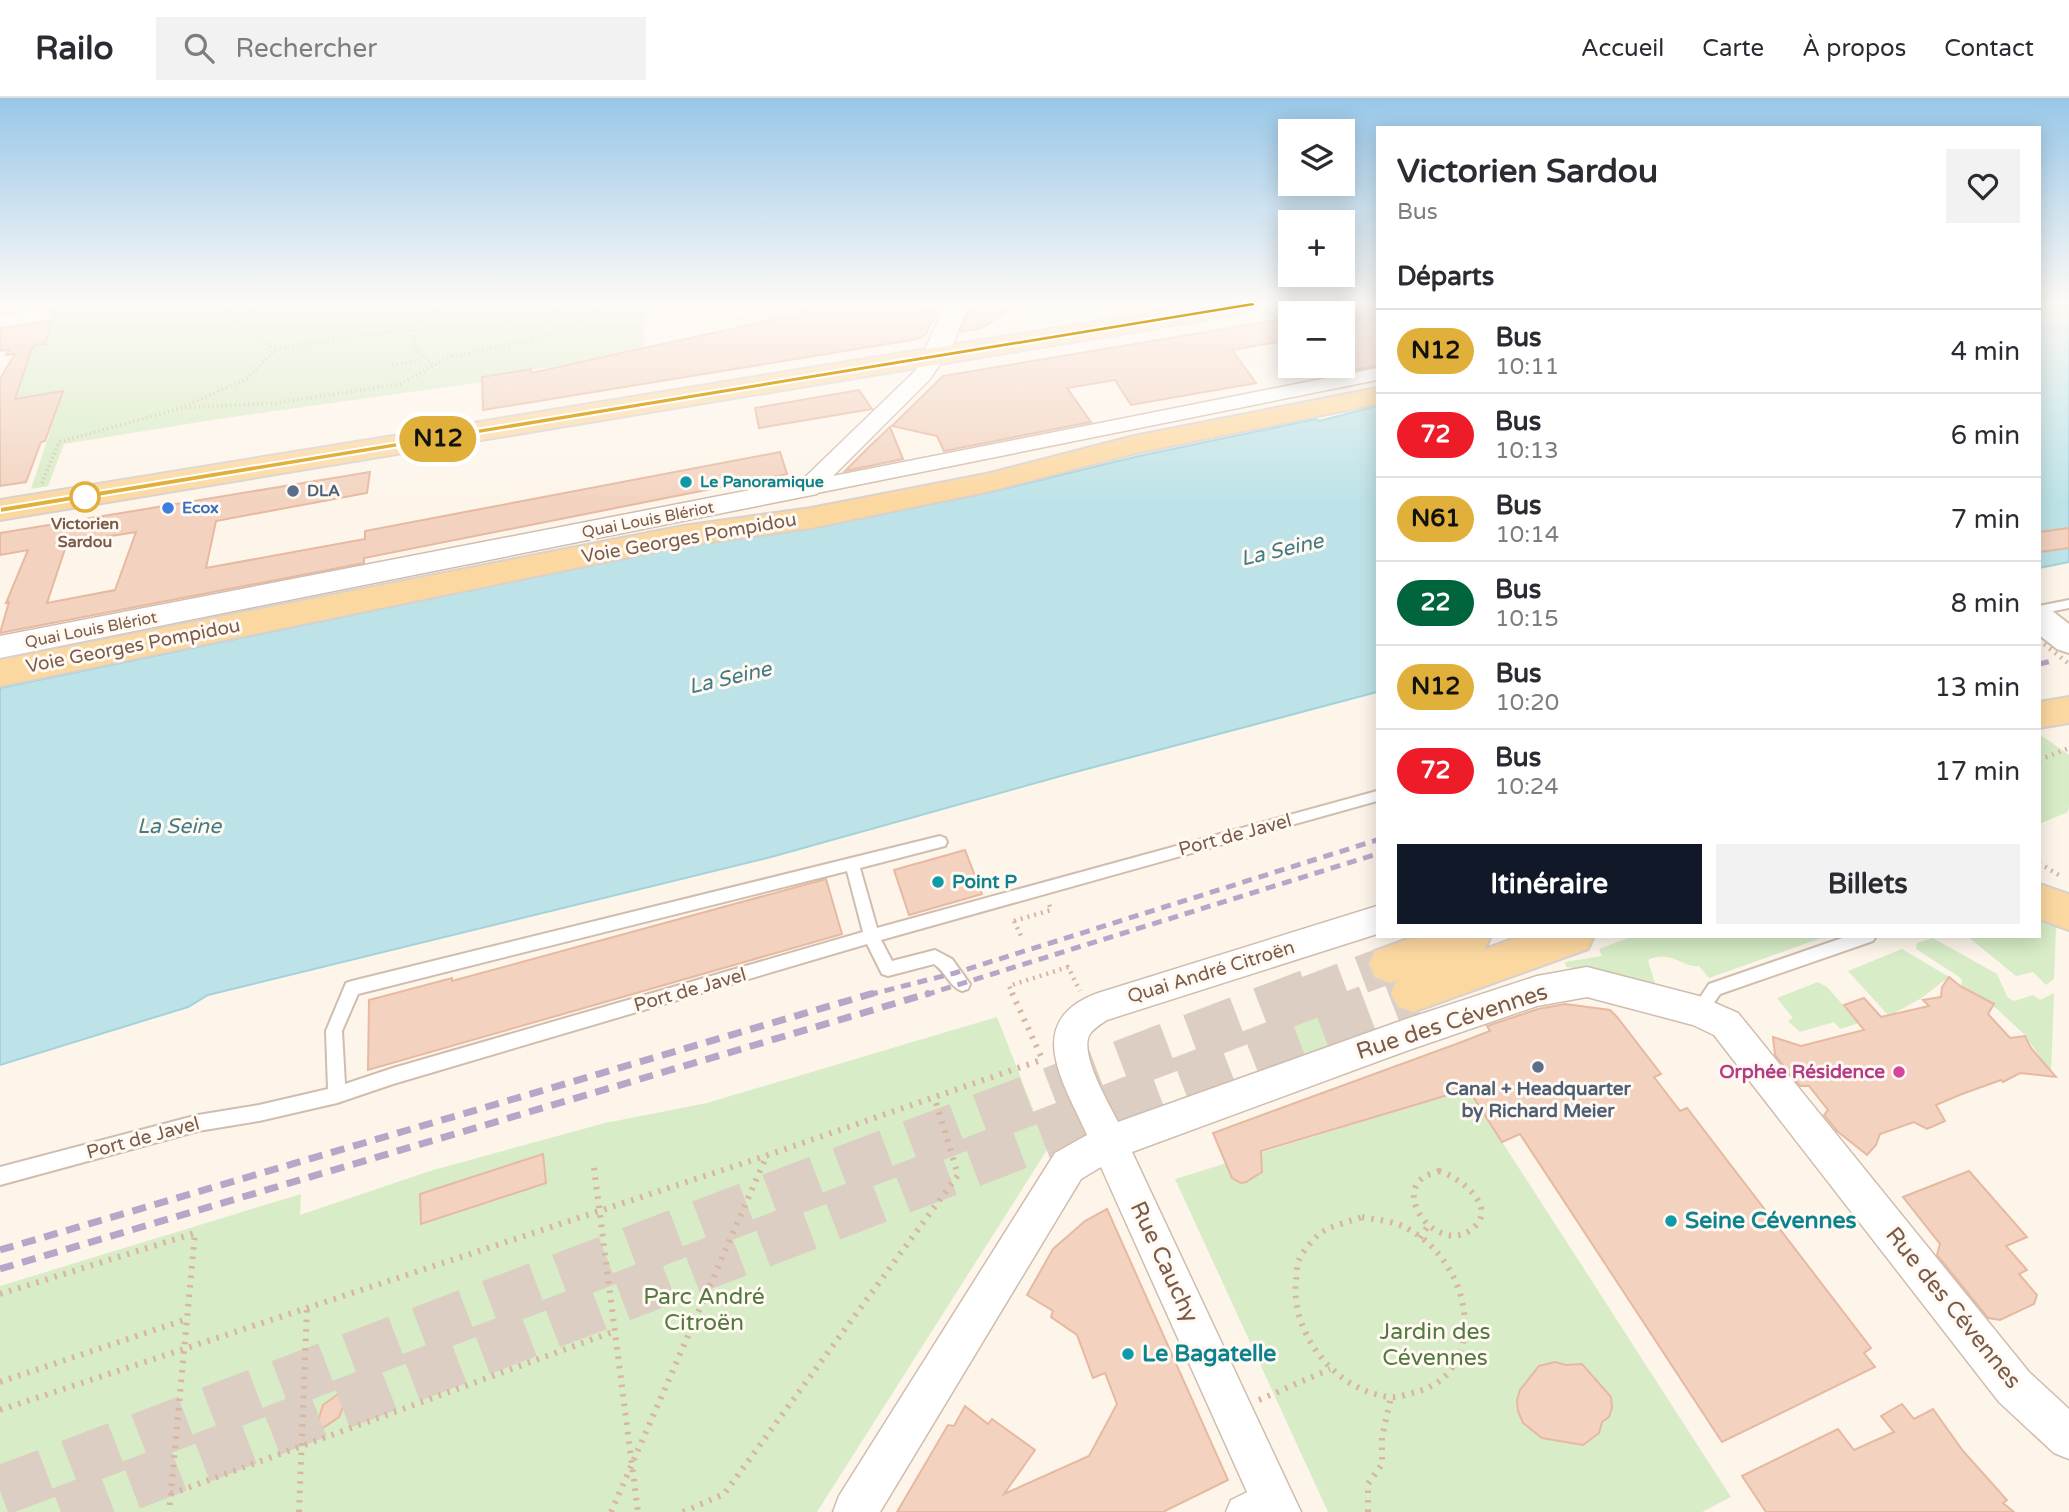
<!DOCTYPE html>
<html lang="fr">
<meta charset="utf-8">
<style>
:root{--surface:#fff;--page:#f2f2f3;--text:#2b2b33;--muted:#7c7c81;--line:#e1e1e2;--accent:#111827}
body{margin:0;font-family:"Varela Round",sans-serif;background:var(--page);color:var(--text);height:100vh;display:flex;flex-direction:column;font-size:26px;white-space:nowrap}
*{box-sizing:border-box;margin:0}
p{font-size:23px;color:var(--muted)}
.icon{flex:none;width:38px;height:38px;fill:none;stroke:currentColor;stroke-width:2;stroke-linecap:round;stroke-linejoin:round}
.map{position:relative;flex:1;overflow:hidden}
.side{position:absolute;left:1376px;top:28px;width:665px;height:812px;display:flex;flex-direction:column;background:var(--surface);border-radius:0px;box-shadow:0 4px 18px #0003}
.side>*{flex:none}
.badge{padding:0 14px;border-radius:23px;font-size:24px;line-height:46px}
.fabs{position:absolute;left:1278px;top:21px;display:grid;gap:14px}
.fabs a{display:grid;place-items:center;width:77px;height:77px;border-radius:0px;background:var(--surface);box-shadow:0 4px 18px #0003;font-size:35px}
.map>.badge{position:absolute;translate:-50% -50%;box-shadow:0 0 0 4px #fff}
h2{padding:0 21px;font-size:26px;line-height:63px}
.round{display:grid;place-items:center;flex:none;width:74px;height:74px;border-radius:0px;background:var(--page)}
.summary{display:flex;align-items:center;justify-content:space-between;height:119px;padding:0 21px}
h1{font-size:33px;font-weight:800;line-height:52px}
.button{display:flex;gap:14px;margin-top:auto;padding:14px 21px}
.button a{flex:1;height:80px;border-radius:0px;background:var(--accent);color:#fff;font-size:28px;font-weight:800;line-height:80px;text-align:center}
.button a+a{background:var(--page);color:var(--text)}
ul{padding:0;list-style:none}
li{display:flex;align-items:center;gap:21px;height:84px;padding:0 21px;border-top:2px solid var(--line)}
li div{flex:1}
li b{display:block;font-size:26px}
li em{font-style:normal}
li .badge{min-width:77px;font-weight:700;text-align:center}
header{display:flex;align-items:center;gap:42px;box-sizing:border-box;height:98px;padding:0 35px;background:var(--surface);border-bottom:2px solid var(--line)}
header strong{font-size:33px}
nav{display:flex;gap:38px;margin-inline-start:auto;font-size:24px}
.search{width:490px;height:63px;background:var(--page);display:flex;align-items:center;gap:18px;box-sizing:border-box;padding:0 24px;border-radius:0px;color:var(--muted);font-size:26px}
.map>svg:first-child{display:block}
.green{fill:#d7ecc7}
.water{fill:#bde3e8;stroke:#a3d3da;stroke-width:2}
.building{fill:#f3d3c0;stroke:#e6b9a0;stroke-width:2;fill-rule:evenodd}
.lines{fill:none;stroke-linecap:round;stroke-linejoin:round}
.primary-tunnel-far1{stroke:#dccec2;stroke-width:38;stroke-dasharray:38 19;stroke-linecap:butt}
.primary-tunnel{stroke:#dccec2;stroke-width:50;stroke-dasharray:50 25;stroke-linecap:butt}
.service-casing{stroke:#d0bdae;stroke-width:4}
.pedestrian-casing{stroke:#d0bdae;stroke-width:3}
.minor-casing{stroke:#d0bdae;stroke-width:3}
.tertiary-casing{stroke:#d0bdae;stroke-width:3}
.secondary-casing{stroke:#d6bfae;stroke-width:4}
.primary-casing{stroke:#d9d1cd;stroke-width:4}
.path-far2{stroke:#d9b6a3;stroke-width:3.5;stroke-dasharray:1 3.5;stroke-linecap:butt}
.path-far1{stroke:#d9b6a3;stroke-width:4.5;stroke-dasharray:2 5;stroke-linecap:butt}
.path{stroke:#d9b6a3;stroke-width:6;stroke-dasharray:2.5 7;stroke-linecap:butt}
.service{fill:#fff;fill-rule:evenodd}
.pedestrian{fill:#fff;fill-rule:evenodd}
.minor{fill:#fff;fill-rule:evenodd}
.tertiary{fill:#fff;fill-rule:evenodd}
.secondary{fill:#fff;fill-rule:evenodd}
.primary{fill:#fcd8a1;fill-rule:evenodd}
.rail-far1{stroke:#b8a6c9;stroke-width:5;stroke-dasharray:10 7;stroke-linecap:butt}
.rail{stroke:#b8a6c9;stroke-width:7;stroke-dasharray:14 9;stroke-linecap:butt}
.path-bridge{stroke:#d9b6a3;stroke-width:4.5;stroke-dasharray:2 5;stroke-linecap:butt}
.line{fill:#e0b03a;stroke:#fff;stroke-width:2}
.culture-dot{fill:#0f9aa8;stroke:#fff9f1;stroke-width:2.5}
.service-dot{fill:#5c6f8a;stroke:#fff9f1;stroke-width:2.5}
.stop-dot{fill:#fff;stroke:#e0b03a;stroke-width:3.5}
.shop-dot{fill:#3f7fe0;stroke:#fff9f1;stroke-width:2.5}
.hotel-dot{fill:#d1479c;stroke:#fff9f1;stroke-width:2.5}
.labels{text-anchor:middle;dominant-baseline:central;stroke-width:6;stroke-linejoin:round;paint-order:stroke}
.far-culture-label{font-size:16px;font-weight:bold;fill:#0d838f;stroke:#fff9f1;text-anchor:start}
.far-service-label{font-size:16px;font-weight:bold;fill:#4e5e75;stroke:#fff9f1;text-anchor:start}
.far-shop-label{font-size:16px;font-weight:bold;fill:#366cbe;stroke:#fff9f1;text-anchor:start}
.far-street-label{font-size:16px;fill:#795b4b;stroke:#fff9f1}
.far-stop-label{font-size:16px;font-weight:bold;fill:#795b4b;stroke:#fff9f1}
.street-label{font-size:19px;fill:#795b4b;stroke:#fff9f1}
.culture-label{font-size:19px;font-weight:bold;fill:#0d838f;stroke:#fff9f1;text-anchor:start}
.hotel-label{font-size:19px;font-weight:bold;fill:#b23c85;stroke:#fff9f1;text-anchor:end}
.service-label{font-size:19px;font-weight:bold;fill:#4e5e75;stroke:#fff9f1}
.water-label{font-size:21px;font-style:italic;fill:#417b86;stroke:#fff9f1}
.near-street-label{font-size:23px;fill:#795b4b;stroke:#fff9f1}
.near-culture-label{font-size:23px;font-weight:bold;fill:#0d838f;stroke:#fff9f1;text-anchor:start}
.near-park-label{font-size:23px;fill:#527940;stroke:#fff9f1}
</style>
<header>
<strong>Railo</strong>
<div class="search"><svg class="icon" aria-label="search" viewBox="0 0 24 24"><circle cx="10" cy="10" r="6"/><path d="M15 15l6 6"/></svg>Rechercher</div>
<nav><a>Accueil</a><a>Carte</a><a>À propos</a><a>Contact</a></nav>
</header>
<div class="map">
<svg width="2069" height="1414" viewBox="0 0 2069 1414">
<rect width="100%" height="100%" fill="#fdf5ea"/>
<g class="green">
<polygon points="50,206 646,206 643,251 584,264 482,279 482,284 218,321 64,346 48,388 31,391 63,294 14,301 34,247 45,245 49,234 39,235"/>
<polygon points="2039,636 2069,657 2069,708 2068,714 2039,726"/>
<polygon points="2039,823 2056,829 2054,881 2046,887 2033,874 2016,878 1967,838 2039,838"/>
<path d="M1633,838h194l-118,42 -10,-12c-17,2 -28,-17 -51,-6l7,24 -46,-12 -43,-5 -1,-5 37,-6 -3,-7z"/>
<polygon points="1933,840 1997,876 2008,900 2014,903 2033,897 2040,902 2054,895 2051,976 2026,938 1997,911 1961,888 1962,882 1958,878 1916,851 1917,845"/>
<polygon points="1902,851 1949,879 1920,901 1889,918 1848,873"/>
<polygon points="1818,884 1827,889 1859,925 1840,931 1834,924 1800,934 1788,923 1793,920 1777,900"/>
<polygon points="1334,894 1360,936 1298,960 1269,920"/>
<polygon points="997,919 1042,1034 1054,1041 817,1414 0,1414 0,1188 301,1096 300,1117 430,1073 605,1025 707,1005"/>
<polygon points="1468,991 1731,1399 1702,1414 1328,1414 1175,1081"/>
</g>
<g class="water">
<polygon points="2039,206 2069,206 2069,464 2039,470"/>
<polygon points="1377,308 1377,594 1068,676 771,759 208,897 188,909 0,967 0,590 673,450 817,429 995,393 1139,358 1316,321 1319,323"/>
</g>
<g class="building">
<polygon points="806,206 917,206 936,214 926,236 918,241 483,312 482,279 531,271 531,275 763,224 800,216"/>
<polygon points="971,206 1018,206 982,230 961,234"/>
<polygon points="1377,206 1377,268 1342,274 1342,211"/>
<polygon points="1290,220 1290,242 1232,252 1256,285 1131,307 1115,282 1067,290 1091,324 944,353 937,338 892,328 943,278"/>
<polygon points="52,223 45,246 35,247 31,253 15,301 63,293 45,343 41,344 26,384 0,388 0,281 15,256 6,257 9,251 0,253 0,231"/>
<polygon points="859,292 872,311 759,330 755,310"/>
<polygon points="890,329 903,361 845,373 868,350"/>
<path d="M780,354l7,22 -423,84v5l-364,70 9,-31 -3,1 22,-53 -28,5v-22l370,-61 -3,21 -151,28 -10,47 159,-29v-8zM136,434l-21,58 -68,13 20,-60z"/>
<polygon points="2069,430 2069,450 2039,454 2039,434"/>
<polygon points="965,752 982,796 909,817 894,772"/>
<polygon points="826,781 842,836 368,972 369,902 452,880 452,883"/>
<polygon points="1949,879 1960,888 1994,906 1988,916 2010,940 2025,938 2031,950 2056,979 2020,975 2003,984 2001,982 1962,996 1936,1007 1945,1023 1927,1031 1914,1024 1880,1036 1876,1047 1867,1057 1837,1033 1824,1017 1828,1012 1809,988 1800,988 1775,957 1773,939 1801,948 1864,932 1844,907 1864,900 1881,919 1929,908 1923,902 1941,899 1942,889"/>
<polygon points="1565,906 1610,912 1617,919 1661,976 1654,979 1680,1013 1687,1010 1871,1250 1864,1255 1875,1269 1722,1344 1520,1036 1502,1044 1468,991 1261,1053 1262,1074 1246,1084 1241,1085 1232,1080 1213,1035 1459,945 1490,933 1487,928 1538,911"/>
<polygon points="543,1056 546,1085 421,1126 420,1096"/>
<polygon points="1969,1073 2027,1139 2006,1148 2027,1172 2019,1176 2037,1197 2034,1206 2000,1222 1988,1220 1937,1157 1940,1146 1903,1099"/>
<polygon points="1107,1111 1228,1382 1163,1414 897,1414 948,1327 954,1328 965,1308 988,1326 992,1321 1035,1352 1004,1396 1089,1358 1117,1306 1105,1275 1093,1280 1077,1237 1051,1219 1053,1213 1027,1197 1053,1151 1085,1123"/>
<polygon points="1555,1264 1566,1267 1582,1266 1611,1299 1612,1310 1609,1319 1602,1324 1599,1335 1583,1347 1542,1340 1523,1325 1518,1313 1517,1302 1520,1292 1539,1268"/>
<polygon points="352,1286 339,1319 314,1336 323,1307"/>
<polygon points="1902,1306 1914,1321 1933,1311 1963,1353 2007,1402 2003,1405 2014,1414 1766,1414 1742,1378 1838,1331 1854,1352 1894,1334 1881,1318"/>
</g>
<g class="lines">
<g class="primary-tunnel-far1">
<polyline points="1308,897 1390,866"/>
<polyline points="1407,897 1413,895"/>
</g>
<g class="primary-tunnel">
<polyline points="0,1393 1312,895"/>
<polyline points="61,1414 1412,895"/>
</g>
<g class="service-casing">
<g id="service">
<polygon points="2069,502 2069,510 2039,516 2039,508"/>
<path d="M1377,693v10l-496,139 11,21 43,-11 17,9 18,25 -2,5 -6,2c-12,-4 -17,-20 -28,-27l-46,12 -6,-2 -15,-30 -474,140 -56,19 -78,18 -61,10 -198,54v-18l198,-52 61,-10 69,-16 -2,-58 20,-48 6,-2 588,-145 5,2 2,4 -2,4 -85,22 17,60zM847,773l16,61 -470,136 -48,16 -3,-53 16,-37z"/>
<polygon points="1848,838 1876,838 1873,843 1720,896 1705,918 1699,920 1693,918 1691,913 1709,886"/>
</g>
</g>
<g class="pedestrian-casing">
<polygon id="pedestrian" points="1272,1382 1284,1387 1289,1399 1284,1411 1278,1414 1226,1414 1231,1402"/>
</g>
<g class="minor-casing">
<g id="minor">
<polygon points="44,211 54,217 51,221 0,229 0,217"/>
<polygon points="935,253 942,255 945,259 930,281 833,378 1377,270 1377,282 807,397 799,395 795,390 799,385 915,273 928,255"/>
<path d="M1377,808v28l-270,86c-6,4 -13,8 -17,14 -12,18 19,70 28,88l288,-103 131,-43 50,-9 112,29 39,17 291,359 40,37v50l-15,-6 -55,-51 -285,-367 -21,-10 -106,-28 -50,9 -131,45 -274,101 169,360h-45l-155,-345 -20,12 -201,333h-47l6,-16 216,-343 32,-18c-23,-52 -66,-114 11,-142z"/>
</g>
</g>
<g class="tertiary-casing">
<g id="tertiary">
<polygon points="945,206 969,206 948,259 944,264 935,267 926,264 922,259"/>
<polygon points="807,381 817,384 821,390 817,396 0,560 0,538"/>
</g>
</g>
<g class="secondary-casing">
<polygon id="secondary" points="2039,509 2051,512 2069,526 2069,555 2057,551 2039,537"/>
</g>
<g class="primary-casing">
<g id="primary">
<polygon points="1203,206 1264,206 1261,211 1252,214 0,422 0,402"/>
<polygon points="1377,290 1377,306 1136,355 986,394 811,430 683,448 0,588 0,562 683,428 811,410 986,376 1134,338"/>
<polygon points="2069,599 2069,625 2039,630 2039,604"/>
<polygon points="2039,786 2069,796 2069,832 2039,821"/>
<polygon points="1416,838 1491,838 1485,851 1520,838 1594,838 1588,851 1413,914 1398,909 1391,895 1397,882 1390,885 1375,879 1369,866 1375,853"/>
</g>
</g>
<g class="path-far2">
<polyline points="218,206 235,222 275,252"/>
<path d="M662,206l-6,6 2,7c47,5 94,2 141,-5"/>
<polyline points="412,228 416,252 434,267"/>
<polyline points="532,241 565,231 607,206"/>
<polyline points="392,267 423,262"/>
<polyline points="185,308 246,281 275,252 337,240 393,234 451,206"/>
<polyline points="42,385 59,344 182,310 276,305 401,286 449,259 530,242 558,206"/>
</g>
<g class="path-far1">
<polyline points="2039,662 2069,650"/>
<polyline points="2039,765 2062,779"/>
<polyline points="1014,823 1051,812 1049,806"/>
<polyline points="1014,823 1023,842"/>
<polyline points="1013,897 1009,888 1068,869 1080,893"/>
</g>
<g class="path">
<polyline points="1012,895 1041,958"/>
<polyline points="594,1070 638,1414"/>
<path d="M1439,1073c20,6 61,36 33,58 -32,26 -79,-31 -48,-52 4,-3 11,-4 15,-6z"/>
<path d="M1362,1119c15,3 33,4 46,12 46,24 73,90 46,136 -8,14 -23,23 -38,27 -8,2 -18,6 -26,5 -53,-5 -100,-63 -94,-116 1,-6 0,-15 3,-21 3,-8 13,-19 19,-25 10,-9 31,-13 44,-18z"/>
<polyline points="1420,1140 1428,1128"/>
<polyline points="0,1196 195,1135 169,1414"/>
<polyline points="0,1284 187,1221"/>
<polyline points="1259,1302 1330,1271"/>
<polyline points="0,1312 768,1057 1044,961"/>
<polyline points="171,1396 615,1233"/>
<polyline points="299,1414 307,1209"/>
<polyline points="611,1414 767,1057"/>
<polyline points="683,1414 724,1396 958,1077 935,1001"/>
<polyline points="1368,1414 1368,1386 1382,1366 1382,1339 1391,1299"/>
</g>
<use href="#service" class="service"/>
<use href="#pedestrian" class="pedestrian"/>
<use href="#minor" class="minor"/>
<use href="#tertiary" class="tertiary"/>
<use href="#secondary" class="secondary"/>
<use href="#primary" class="primary"/>
<g class="rail-far1">
<polyline points="2039,566 2052,563"/>
<polyline points="868,897 955,875 1377,742"/>
<polyline points="925,897 1377,756"/>
</g>
<g class="rail">
<polyline points="0,1152 874,895"/>
<polyline points="0,1171 930,895"/>
</g>
<polyline class="path-bridge" points="2044,546 2069,566"/>
</g>
<linearGradient id="sky" x2="0" y2="1"><stop stop-color="#97c7e8"/><stop offset="0.51" stop-color="#fefaf6"/><stop offset="1" stop-color="#fefaf6" stop-opacity="0"/></linearGradient>
<rect width="2069" height="404" fill="url(#sky)"/>
<polygon class="line" points="1252,204 1255,205 1255,208 0,415 0,409"/>
<g class="culture-dot">
<circle cx="686" cy="384" r="7"/>
<circle cx="938" cy="784" r="7"/>
<circle cx="1671" cy="1123" r="7"/>
<circle cx="1128" cy="1256" r="7"/>
</g>
<g class="service-dot">
<circle cx="293" cy="393" r="7"/>
<circle cx="1538" cy="969" r="7"/>
</g>
<circle class="stop-dot" cx="85" cy="399" r="14"/>
<circle class="shop-dot" cx="168" cy="410" r="7"/>
<circle class="hotel-dot" cx="1899" cy="974" r="7"/>
<g class="labels">
<g class="far-culture-label">
<text x="700" y="384">Le Panoramique</text>
</g>
<g class="far-service-label">
<text x="307" y="393">DLA</text>
</g>
<g class="far-shop-label">
<text x="182" y="410">Ecox</text>
</g>
<g class="far-street-label">
<text transform="translate(648 422) rotate(-11)">Quai Louis Blériot</text>
<text transform="translate(91 532) rotate(-11)">Quai Louis Blériot</text>
</g>
<g class="far-stop-label">
<text x="85" y="426">Victorien<tspan x="85" dy="18">Sardou</tspan></text>
</g>
<g class="street-label">
<text transform="translate(689 440) rotate(-10)">Voie Georges Pompidou</text>
<text transform="translate(133 548) rotate(-11)">Voie Georges Pompidou</text>
<text transform="translate(1235 737) rotate(-15)">Port de Javel</text>
<text transform="translate(1211 874) rotate(-17)">Quai André Citroën</text>
<text transform="translate(690 892) rotate(-16)">Port de Javel</text>
<text transform="translate(143 1040) rotate(-15)">Port de Javel</text>
</g>
<g class="culture-label">
<text x="952" y="784">Point P</text>
</g>
<g class="hotel-label">
<text x="1885" y="974">Orphée Résidence</text>
</g>
<g class="service-label">
<text x="1538" y="991">Canal + Headquarter<tspan x="1538" dy="22">by Richard Meier</tspan></text>
</g>
<g class="water-label">
<text transform="translate(1282 452) rotate(-13)">La Seine</text>
<text transform="translate(730 580) rotate(-13)">La Seine</text>
<text x="179" y="728">La Seine</text>
</g>
<g class="near-street-label">
<text transform="translate(1452 924) rotate(-18)">Rue des Cévennes</text>
<text transform="translate(1164 1164) rotate(65)">Rue Cauchy</text>
<text transform="translate(1953 1210) rotate(51)">Rue des Cévennes</text>
</g>
<g class="near-culture-label">
<text x="1685" y="1123">Seine Cévennes</text>
<text x="1142" y="1256">Le Bagatelle</text>
</g>
<g class="near-park-label">
<text x="704" y="1199">Parc André<tspan x="704" dy="26">Citroën</tspan></text>
<text x="1435" y="1234">Jardin des<tspan x="1435" dy="26">Cévennes</tspan></text>
</g>
</g>
</svg>
<div class="fabs">
<a><svg class="icon" aria-label="layers" viewBox="0 0 24 24"><path d="M12 4l9 5-9 5-9-5zM3 14l9 5 9-5"/></svg></a>
<a>+</a>
<a>−</a>
</div>
<b class="badge" style="left:438px;top:341px;background:#e0b03a;color:#111">N12</b>
<section class="side">
<div class="summary"><div><h1>Victorien Sardou</h1><p>Bus</p></div><a class="round"><svg class="icon" aria-label="heart" viewBox="0 0 24 24"><path d="M12 20l-8-8c-3-5 5-10 8-4 3-6 11-1 8 4z"/></svg></a></div>
<h2>Départs</h2>
<ul>
<li><span class="badge" style="background:#e0b03a;color:#111">N12</span><div><b>Bus</b><p>10:11</p></div><em>4 min</em></li>
<li><span class="badge" style="background:#ee1b29;color:#fff">72</span><div><b>Bus</b><p>10:13</p></div><em>6 min</em></li>
<li><span class="badge" style="background:#e0b03a;color:#111">N61</span><div><b>Bus</b><p>10:14</p></div><em>7 min</em></li>
<li><span class="badge" style="background:#00643c;color:#fff">22</span><div><b>Bus</b><p>10:15</p></div><em>8 min</em></li>
<li><span class="badge" style="background:#e0b03a;color:#111">N12</span><div><b>Bus</b><p>10:20</p></div><em>13 min</em></li>
<li><span class="badge" style="background:#ee1b29;color:#fff">72</span><div><b>Bus</b><p>10:24</p></div><em>17 min</em></li>
</ul>
<div class="button"><a>Itinéraire</a><a>Billets</a></div>
</section>
</div>
